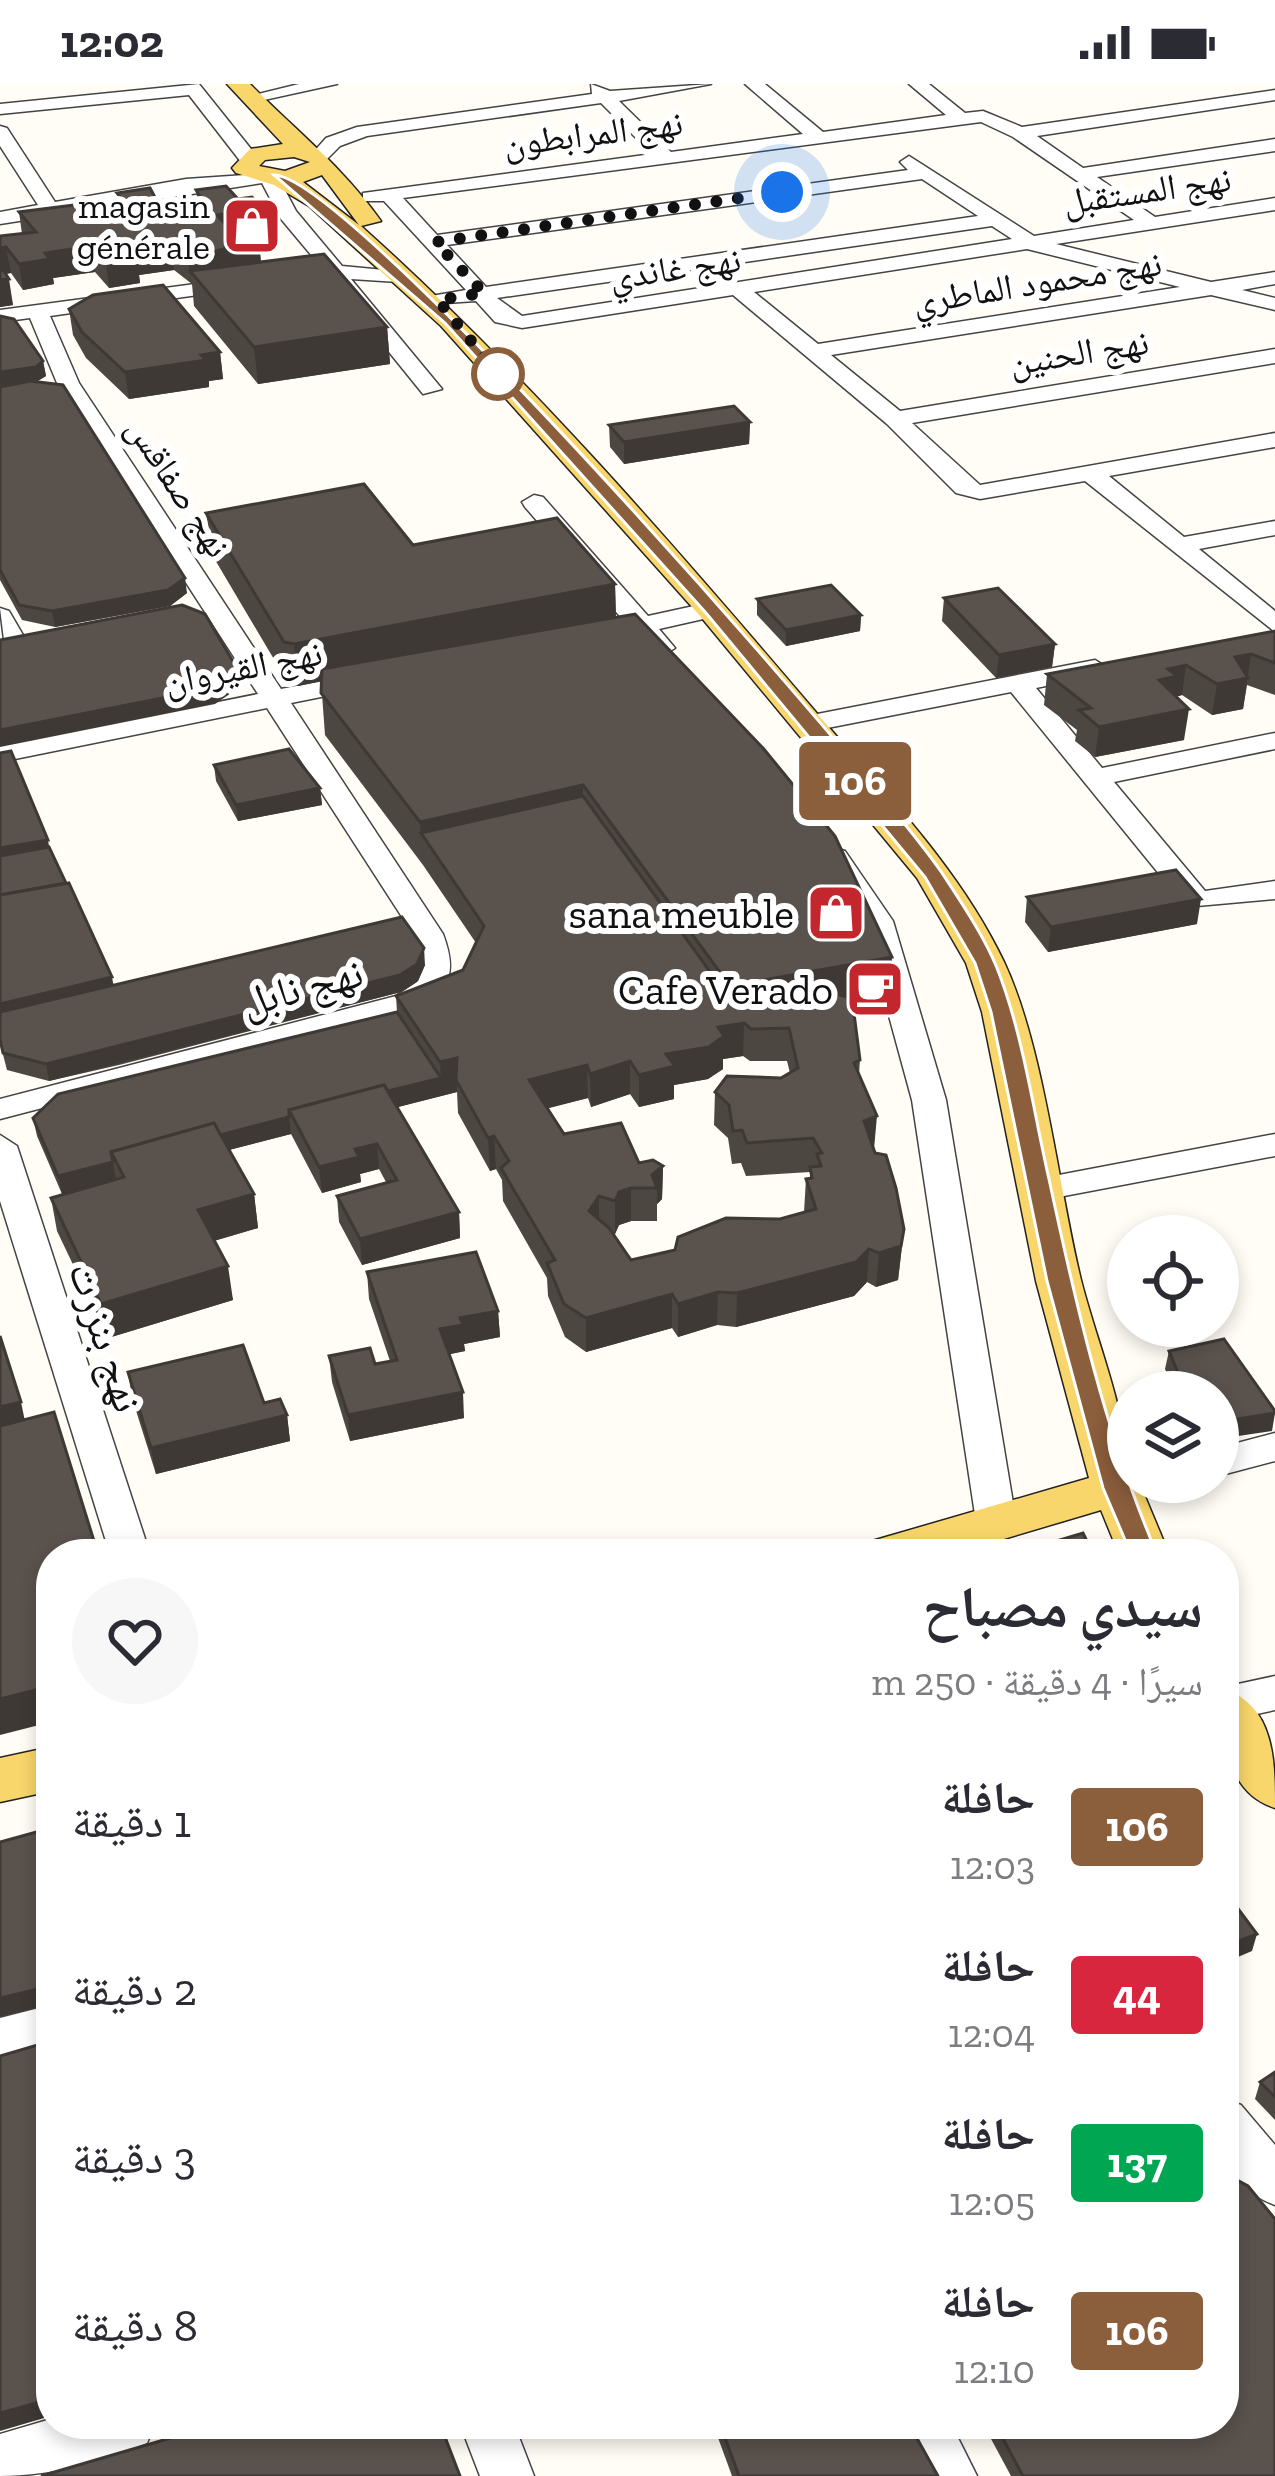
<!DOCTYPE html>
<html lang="ar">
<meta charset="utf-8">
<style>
:root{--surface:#fff;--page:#f7f7f7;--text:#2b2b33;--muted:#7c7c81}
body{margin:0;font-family:"Zilla Slab","Noto Naskh Arabic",serif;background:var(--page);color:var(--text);direction:rtl;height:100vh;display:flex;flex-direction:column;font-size:45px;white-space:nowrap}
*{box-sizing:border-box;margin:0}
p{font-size:39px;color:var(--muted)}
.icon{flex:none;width:66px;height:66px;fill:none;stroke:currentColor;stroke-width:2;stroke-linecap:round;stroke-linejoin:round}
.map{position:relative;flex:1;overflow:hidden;direction:ltr}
.side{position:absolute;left:36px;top:1455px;width:1203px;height:900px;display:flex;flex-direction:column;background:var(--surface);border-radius:48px;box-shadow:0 6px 18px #0003;direction:rtl}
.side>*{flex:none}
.badge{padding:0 24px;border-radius:9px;font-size:42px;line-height:78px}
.tools{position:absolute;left:1107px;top:1131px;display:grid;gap:24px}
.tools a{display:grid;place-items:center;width:132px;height:132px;border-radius:50%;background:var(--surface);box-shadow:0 6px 18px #0003;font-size:60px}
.you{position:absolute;width:60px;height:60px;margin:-30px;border:9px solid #fff;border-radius:50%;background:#1a73e8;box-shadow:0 0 0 18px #1a73e833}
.map>.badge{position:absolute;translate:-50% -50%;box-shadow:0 0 0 6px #fff}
.round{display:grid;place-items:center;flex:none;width:126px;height:126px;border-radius:63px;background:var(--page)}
.head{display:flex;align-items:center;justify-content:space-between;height:204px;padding:0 36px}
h1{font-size:57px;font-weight:700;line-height:90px}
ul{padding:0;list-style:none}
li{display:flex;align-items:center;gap:36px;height:168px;padding:0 36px}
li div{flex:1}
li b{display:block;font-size:45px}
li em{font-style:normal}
li .badge{min-width:132px;font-weight:700;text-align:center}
.status{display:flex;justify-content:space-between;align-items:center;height:84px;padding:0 60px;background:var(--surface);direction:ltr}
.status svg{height:33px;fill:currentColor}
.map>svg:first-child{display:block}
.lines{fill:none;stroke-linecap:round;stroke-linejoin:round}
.minor-casing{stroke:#444;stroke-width:3}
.major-casing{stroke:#222;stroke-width:3}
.minor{fill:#fff;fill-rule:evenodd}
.major{fill:#f9d66b;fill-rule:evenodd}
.wall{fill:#4d4742;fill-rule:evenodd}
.shaded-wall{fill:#3f3936}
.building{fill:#5a524d;stroke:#3f3936;stroke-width:3;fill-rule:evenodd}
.line{fill:#8b5e3c;stroke:#fff;stroke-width:3}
.walk{stroke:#111;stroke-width:12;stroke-dasharray:0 21.6}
.stop-dot{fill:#fff;stroke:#8b5e3c;stroke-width:6}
.labels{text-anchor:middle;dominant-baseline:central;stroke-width:12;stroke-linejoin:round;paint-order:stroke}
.far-street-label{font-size:36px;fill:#111;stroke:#fff}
.far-poi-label{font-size:36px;fill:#111;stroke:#fff;text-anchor:end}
.poi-label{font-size:42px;fill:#111;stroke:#fff;text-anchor:end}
.street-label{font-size:42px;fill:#111;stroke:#fff}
</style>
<div class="status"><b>12:02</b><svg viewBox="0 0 49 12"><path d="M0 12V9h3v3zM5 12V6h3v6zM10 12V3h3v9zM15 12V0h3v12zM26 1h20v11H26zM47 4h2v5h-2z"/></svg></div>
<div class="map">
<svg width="1275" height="2392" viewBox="0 0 1275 2392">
<rect width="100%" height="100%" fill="#fffdf5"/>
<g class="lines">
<g class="minor-casing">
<g id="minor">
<polygon points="199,0 255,70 255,78 241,78 189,11 0,30 0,20"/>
<polygon points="299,0 337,0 251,19 242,14"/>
<path d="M591,0l19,7 101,-7 -92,17 52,51 132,-18 -58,-50h20l58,48 123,-17 -37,-31h20l36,29 18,-2 39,16 253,-37v10l-238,36 46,32 192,-29v12l-178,26 58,40 120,-19v12l-219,34 155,38 64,-10v12l-33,6 33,8v12l-64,-15 -380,60 69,56 375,-62v14l-363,60 68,62 295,-52v14l-166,29 75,61 91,-16v14l-76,14 76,62v21l-190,-151 -105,18 -24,-6 -69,-69 -154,-129 -211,33 -27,-6 -19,-21 -45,3v-8l35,-6 -82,-89h-21v-8l289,-39 -51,-51 -234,33 -27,10 -14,14 -16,-4 16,-18 31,-11 235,-33zM981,38l32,15 121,83 -100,16 -125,-80 -9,6 8,8 -471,65 -34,-37zM922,95l56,37 -492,71 -39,-42zM992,142l20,13 -490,77 -25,-18zM1027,165l153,38 -362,57 -64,-52z"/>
<polygon points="0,42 7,44 55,118 186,95 276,89 296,127 342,182 405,188 405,196 398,198 351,195 442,305 423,310 330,195 288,197 288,189 322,184 281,135 262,99 0,140 0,128 38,121 0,62"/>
<path d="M240,194l7,2v8l-197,28 29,67 202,306 86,-17 13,8 -4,6 -85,17 152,231c14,38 8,53 -25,76l-418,109v-20l396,-103 21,-14 5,-20 -9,-28 -146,-226 -267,54v-16l258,-52 -201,-311 -27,-65 -30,4v-12z"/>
<polygon points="534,411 543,413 648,532 712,518 725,526 721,531 659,545 675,564 662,572 635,550 612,551 612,539 624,537 525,423 522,418"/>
<polygon points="0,524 9,527 27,558 23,564 5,564"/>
<polygon points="1095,576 1108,584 1104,590 1036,604 1102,684 1275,649 1275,665 1114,698 1205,807 1275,797 1275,815 1186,823 1011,608 807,648 793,640 807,632"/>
<polygon points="835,764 845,767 893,837 946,1016 1016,1437 1010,1447 996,1452 982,1447 976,1437 912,1016 863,837 820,773"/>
<polygon points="1275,1050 1275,1072 1043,1116 1026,1105 1043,1094"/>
<polygon points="0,1051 17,1062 150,1470 110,1470 0,1117"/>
<polygon points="1275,1349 1275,1377 1218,1392 1218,1364"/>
<polygon points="1275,1592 1275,1626 1224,1637 1224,1603"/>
<polygon points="51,1921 51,1963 0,1976 0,1934"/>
<path d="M1224,2015l17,6 34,40v60c-52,-20 -51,-59 -51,-106z"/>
<path d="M51,2335v5h104l-8,19c-47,19 -96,33 -147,33v-42z"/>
<polygon points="460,2340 514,2340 534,2392 480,2392"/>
<polygon points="894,2340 951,2340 977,2392 920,2392"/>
</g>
</g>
<g class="major-casing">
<g id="major">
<path d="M227,0h23c48,49 91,81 131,137l-20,5c164,147 310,316 453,484 67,79 145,157 190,252 40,85 54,224 77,318 17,67 47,133 47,202h11l30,72h-50l-18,-44 -148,44h-88l7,-13 217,-63 -53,-197 -54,-269 -16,-49 -49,-85 -216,-261 -260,-291 -132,-120 -35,-21 -38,-12 -4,-5 18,-19 33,-5zM294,73l16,5 -25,9 -26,-5 6,-6zM322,91l37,50 -56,-43z"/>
<path d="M1224,1605c51,17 51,73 51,119 -52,-17 -51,-73 -51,-119z"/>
<polygon points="51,1663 51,1707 0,1718 0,1674"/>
</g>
</g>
<use href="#minor" class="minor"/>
<use href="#major" class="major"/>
</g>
<g class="wall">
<polygon points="196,106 238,115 261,123 263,149 254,150 259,156 261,178 387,243 390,280 258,300 194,222 192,200 174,186 139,191 140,199 109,204 95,188 53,194 54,200 23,206 11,189 5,190 13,221 0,223 0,152 22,150 19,128 118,115 117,109 158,119 197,114"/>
<polygon points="69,225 220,268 223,295 209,297 209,303 129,315 86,274 73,251"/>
<polygon points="0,232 43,277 46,292 35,298 187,509 170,522 55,543 22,536 0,496"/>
<polygon points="750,338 749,360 624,380 610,363 609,341"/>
<path d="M206,429l207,32 202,39 1,33 276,340 -4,44 -35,6 7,53 -1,14 15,75 30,80 -6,51 -22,7 -9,-5 -13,14 -118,31 -19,-2 -39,12 -6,-9 -86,24 -21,-15 -17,-41 -1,-18 -44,-77 -1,-21 -6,-11 -6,2 -32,-58 -1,-21 -60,15 62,105 1,26 -98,27 -23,-43 -2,-26 49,-14 -7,-13 -19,5 1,8 -39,11 -31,-59 -62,16 25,44 4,34 -44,13 19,59 -125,38 -51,-107 -6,-33 61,-17 -50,13 -25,-58 -4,-18 364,-106 -1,-16 67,-26 13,-27 -53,-78 -98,-130 -4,-54 -23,5 -10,-3 -77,-130zM743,972l7,5h37l3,12 -9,5 -66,14 -1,33 14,13 4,26 9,-1 5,13 64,-4v6l-4,1 -2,33 -129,38 -44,10 -18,-26h2l4,-9 12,-4h26v-17l5,-5 1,-33 -24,-3 -75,-29 -17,-26 41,-10 3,9 39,-13 9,13 35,-8v-14l34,-6 15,-10v-10z"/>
<polygon points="944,514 1055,560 1052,583 996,594 942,537"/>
<polygon points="757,515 861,531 860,547 786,562 757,531"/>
<polygon points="1275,547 1275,611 1247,601 1243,625 1212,631 1182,611 1176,613 1184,656 1095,673 1075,657 1077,646 1044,621 1047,590"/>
<polygon points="214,681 320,704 322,721 238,737 216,697"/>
<polygon points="49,763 114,901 425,881 418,897 401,908 119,981 49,997 7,986 0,959"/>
<polygon points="1027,813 1197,840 1048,868 1025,838"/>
<polygon points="367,1188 498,1227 500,1253 464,1260 465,1267 449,1270 464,1334 350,1357 332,1298 329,1272 375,1280 390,1277 369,1215"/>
<polygon points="1169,1267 1272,1347 1218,1308 1175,1308 1165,1285"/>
<polygon points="128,1288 264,1319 287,1331 290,1357 156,1390 132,1314"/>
<polygon points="1275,1988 1275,2036 1255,2015 1260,1998"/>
<polygon points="713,2340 909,2340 938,2392 732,2392"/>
<polygon points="983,2340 1224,2340 1275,2392 1011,2392"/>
</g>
<g class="shaded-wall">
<polygon points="261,123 263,149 220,157 217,131"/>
<polygon points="259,156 261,182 190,187 191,200 188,174"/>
<polygon points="171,160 174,186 139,191 140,199 109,204 106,178 131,166"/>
<polygon points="91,162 95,188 53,194 54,200 23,206 19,180 45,169"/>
<polygon points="6,163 11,189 0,191 0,164"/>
<polygon points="9,195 13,221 0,223 0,196"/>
<polygon points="387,243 390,280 258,300 254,263"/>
<polygon points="220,268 223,295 209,297 209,303 129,315 125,288"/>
<polygon points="43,277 46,292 38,297 0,303 0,288"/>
<polygon points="750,338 749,360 624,380 624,358"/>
<polygon points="185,494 187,509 170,522 55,543 52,527"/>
<polygon points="615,500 616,540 298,602 294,560"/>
<polygon points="861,531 860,547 786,562 786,546"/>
<polygon points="1055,560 1052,583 996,594 999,571"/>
<polygon points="1251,570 1243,625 1212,631 1217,600 1235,573"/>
<polygon points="1186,581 1182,611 1174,613 1159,596 1168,585"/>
<polygon points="238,586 240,603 215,620 0,663 0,646"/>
<polygon points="1189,625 1184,656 1095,673 1099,643"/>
<polygon points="583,701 583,743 421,749 423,781 420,738"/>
<polygon points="320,704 322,721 238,737 236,721"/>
<polygon points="48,756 52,780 0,790 0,764"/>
<polygon points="1201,815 1197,840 1048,868 1051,843"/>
<polygon points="424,864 425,881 418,897 401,908 49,997 46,980"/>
<polygon points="892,873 888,917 748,943 744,939 743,972 723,975 723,985 708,995 674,1001 674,1015 639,1023 639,991 666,970 718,943 729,941 730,902"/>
<polygon points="112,893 116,918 0,946 0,920"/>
<polygon points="457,974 457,1008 301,1048 292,1032 441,994 440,978"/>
<polygon points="630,977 630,1010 591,1023 590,990"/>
<polygon points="587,981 588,1014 530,1029 529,996"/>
<polygon points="877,1032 874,1065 864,1037"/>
<polygon points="289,1033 291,1050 124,1093 116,1077"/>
<polygon points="494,1052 496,1085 490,1087 488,1054"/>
<polygon points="377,1060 379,1085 360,1090 361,1098 322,1109 319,1083 355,1065"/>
<polygon points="113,1078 116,1096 62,1110 58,1092"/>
<polygon points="663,1082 662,1115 657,1120 657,1104 652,1091"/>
<polygon points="631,1104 631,1137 619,1141 615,1150 615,1117 619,1108"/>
<polygon points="254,1110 258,1144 203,1160 198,1126"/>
<polygon points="599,1112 599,1145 589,1127"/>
<polygon points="459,1128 460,1154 362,1181 360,1155"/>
<polygon points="904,1145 898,1196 876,1203 879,1169"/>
<polygon points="869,1165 867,1198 854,1212 736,1243 737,1209"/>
<polygon points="228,1182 233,1216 108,1254 101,1220"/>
<polygon points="718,1208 717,1241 678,1253 678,1220"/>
<polygon points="672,1210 672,1244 586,1268 586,1234"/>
<polygon points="498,1227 500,1253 464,1260 465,1267 442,1272 440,1245 460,1234"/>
<polygon points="463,1308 464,1334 350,1357 348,1331"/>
<polygon points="21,1318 28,1352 0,1359 0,1323"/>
<polygon points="1275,1329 1272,1347 1218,1355 1218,1338"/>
<polygon points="287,1331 290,1357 156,1390 151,1364"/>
<polygon points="51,1602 51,1638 0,1651 0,1615"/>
<polygon points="1257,1850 1252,1867 1224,1879 1224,1863"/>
<polygon points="51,1902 51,1920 0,1933 0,1914"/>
<polygon points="51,2315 51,2332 0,2347 0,2329"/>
</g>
<g class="building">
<polygon points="226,102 238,115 252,113 261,123 217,131 232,148 251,146 259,156 188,174 171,160 131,166 137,173 106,178 91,162 45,169 50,175 19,180 6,163 0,164 0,152 36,148 19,128 122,115 117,109 150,104 158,119 201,114 196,106"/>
<polygon points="324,170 387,243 254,263 190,187"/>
<polygon points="0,186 3,186 9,195 0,196"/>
<polygon points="163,201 220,268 201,271 206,276 125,288 82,248 69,225 93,211"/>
<polygon points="0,232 14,235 43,277 36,283 0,288"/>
<polygon points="30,297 63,301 185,494 168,506 52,527 19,521 0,486 0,303"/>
<polygon points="734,322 750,338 624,358 609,341"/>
<polygon points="364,400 413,461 557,434 615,500 294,560 284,558 206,429"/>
<polygon points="831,501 861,531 786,546 757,515"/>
<polygon points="998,504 1055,560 999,571 944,514"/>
<polygon points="182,521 205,530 238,586 213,604 0,646 0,556"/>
<polygon points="635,530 763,664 835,752 892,873 730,902 583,701 420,738 321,609 322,585"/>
<polygon points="1275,547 1275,579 1251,570 1235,573 1248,594 1217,600 1186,581 1168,585 1177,592 1159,596 1189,625 1099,643 1079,626 1091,624 1047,590"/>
<polygon points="289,665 320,704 236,721 214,681"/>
<polygon points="11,667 48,756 0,764 0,669"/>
<path d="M583,712l146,202 82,-10 41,10 8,62 -6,3 23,53 -13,5 11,32 11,2 10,33 8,41 -3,17 -22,7 -10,-4 -13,13 -119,31 -19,-1 -40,12 -6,-10 -86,24 -22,-14 -17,-41 8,-3 -54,-92 8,-7 -15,-25 -6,2 -32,-58 1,-22 -17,4 -44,-66 67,-26 21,-44 -63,-93zM744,939l7,6 38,-1 9,40 -17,10 -54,-2 -12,16 14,13 4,26 9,-1 5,13 66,-5 9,15 -5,1 4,12 -11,1 2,11 -6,1 10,30 -36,10 -54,-1 -48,19 -3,13 -44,10 -22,-32 -20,-17 10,-15 16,5 4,-9 12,-4h26l-5,-13 11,-9 -10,-6 -14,3 -18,-40 -57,11 -35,-54 58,-15 3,9 40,-13 9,14 36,-9 -9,-12 43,-7 15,-11 -6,-9z"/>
<polygon points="49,763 66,799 0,811 0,772"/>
<polygon points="1176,786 1201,815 1051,843 1027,813"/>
<polygon points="69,799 112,893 0,920 0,811"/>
<polygon points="402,833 424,864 417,880 400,891 46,980 3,969 0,955 0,928"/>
<polygon points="397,928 441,994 388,1007 384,1001 289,1026 289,1033 220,1051 214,1039 111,1068 113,1078 58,1092 33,1034 58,1010"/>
<polygon points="384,1001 459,1128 360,1155 337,1112 397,1096 377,1060 355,1065 359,1073 319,1083 289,1026"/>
<polygon points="214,1039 254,1110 198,1126 228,1182 101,1220 51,1114 124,1093 111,1068"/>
<polygon points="476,1168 498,1227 460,1234 463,1241 440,1245 463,1308 348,1331 329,1272 370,1264 375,1280 397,1276 367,1188"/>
<polygon points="0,1252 21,1318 0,1323"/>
<polygon points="1224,1255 1275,1327 1275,1329 1218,1338 1218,1308 1186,1308 1169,1267"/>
<polygon points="243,1261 264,1319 280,1315 287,1331 151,1364 128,1288"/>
<polygon points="54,1328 98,1470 51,1470 51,1602 0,1615 0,1342"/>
<polygon points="1083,1449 1093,1470 1013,1470"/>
<polygon points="51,1744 51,1902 0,1914 0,1758"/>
<polygon points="1224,1806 1257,1850 1224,1863"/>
<polygon points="51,1957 51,2315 0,2329 0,1972"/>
<polygon points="1275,1988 1275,2013 1260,1998"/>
<polygon points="1224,2089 1248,2102 1275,2135 1275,2392 1023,2392 995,2340 1224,2340"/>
<polygon points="218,2340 440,2340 460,2392 41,2392"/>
<polygon points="720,2340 909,2340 938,2392 739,2392"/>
</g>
<path class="line" d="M274,91c78,0 603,603 668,698 19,29 42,63 55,95 26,66 36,141 52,211 27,127 57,256 108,375l-4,7h-19l-31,-73 -56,-207 -56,-269 -16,-49 -50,-86 -219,-264 -261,-290z"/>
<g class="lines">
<polyline class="walk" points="498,290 438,216 484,209 435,158 782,108"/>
</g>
<defs>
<g id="shop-square" transform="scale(3)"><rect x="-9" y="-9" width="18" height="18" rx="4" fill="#c4262e" stroke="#fff"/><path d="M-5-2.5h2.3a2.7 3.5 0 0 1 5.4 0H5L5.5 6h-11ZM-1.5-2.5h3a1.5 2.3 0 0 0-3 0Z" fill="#fff"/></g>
<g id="cafe-square" transform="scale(3)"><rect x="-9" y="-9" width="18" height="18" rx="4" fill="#c4262e" stroke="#fff"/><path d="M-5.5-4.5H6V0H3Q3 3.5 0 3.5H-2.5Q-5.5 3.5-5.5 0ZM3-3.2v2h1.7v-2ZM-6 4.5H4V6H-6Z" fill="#fff"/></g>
</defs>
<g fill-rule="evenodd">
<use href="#shop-square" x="252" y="142"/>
<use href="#shop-square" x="836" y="829"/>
<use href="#cafe-square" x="875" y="905"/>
</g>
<circle class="stop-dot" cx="498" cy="290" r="24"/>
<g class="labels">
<g class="far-street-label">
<text transform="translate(593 49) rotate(-7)">نهج المرابطون</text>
<text transform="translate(1147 106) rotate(-8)">نهج المستقبل</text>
<text transform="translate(675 184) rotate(-8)">نهج غاندي</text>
<text transform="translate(1037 198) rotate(-9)">نهج محمود الماطري</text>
<text transform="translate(1079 268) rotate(-9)">نهج الحنين</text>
<text transform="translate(179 403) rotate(57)">نهج صفاقس</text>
<text transform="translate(243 583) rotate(-11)">نهج القيروان</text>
</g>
<g class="far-poi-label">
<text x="210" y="121">magasin<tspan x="210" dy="41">générale</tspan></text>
</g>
<g class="poi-label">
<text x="794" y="829">sana meuble</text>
<text x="833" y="905">Cafe Verado</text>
</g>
<g class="street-label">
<text transform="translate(302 903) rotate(-15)">نهج نابل</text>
<text transform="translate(106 1253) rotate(72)">نهج بنزرت</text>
</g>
</g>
</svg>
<div class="tools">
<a><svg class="icon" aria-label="locate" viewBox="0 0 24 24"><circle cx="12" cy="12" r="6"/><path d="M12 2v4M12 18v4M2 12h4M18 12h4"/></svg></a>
<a><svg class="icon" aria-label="layers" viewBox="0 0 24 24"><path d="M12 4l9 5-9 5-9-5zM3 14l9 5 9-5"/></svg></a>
</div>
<div class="you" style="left:782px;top:108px"></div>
<b class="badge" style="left:855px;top:697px;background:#8b5e3c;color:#fff">106</b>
<section class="side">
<div class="head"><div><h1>سيدي مصباح</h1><p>سيرًا · 4 دقيقة · 250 m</p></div><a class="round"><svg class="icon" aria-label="heart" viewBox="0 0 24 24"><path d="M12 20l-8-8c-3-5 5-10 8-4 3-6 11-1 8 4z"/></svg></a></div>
<ul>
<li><span class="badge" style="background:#8b5e3c;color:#fff">106</span><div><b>حافلة</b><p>12:03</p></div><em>1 دقيقة</em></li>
<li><span class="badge" style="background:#d7263d;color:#fff">44</span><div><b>حافلة</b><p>12:04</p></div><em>2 دقيقة</em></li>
<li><span class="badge" style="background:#00a651;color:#fff">137</span><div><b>حافلة</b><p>12:05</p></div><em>3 دقيقة</em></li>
<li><span class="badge" style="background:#8b5e3c;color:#fff">106</span><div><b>حافلة</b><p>12:10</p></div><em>8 دقيقة</em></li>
</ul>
</section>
</div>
